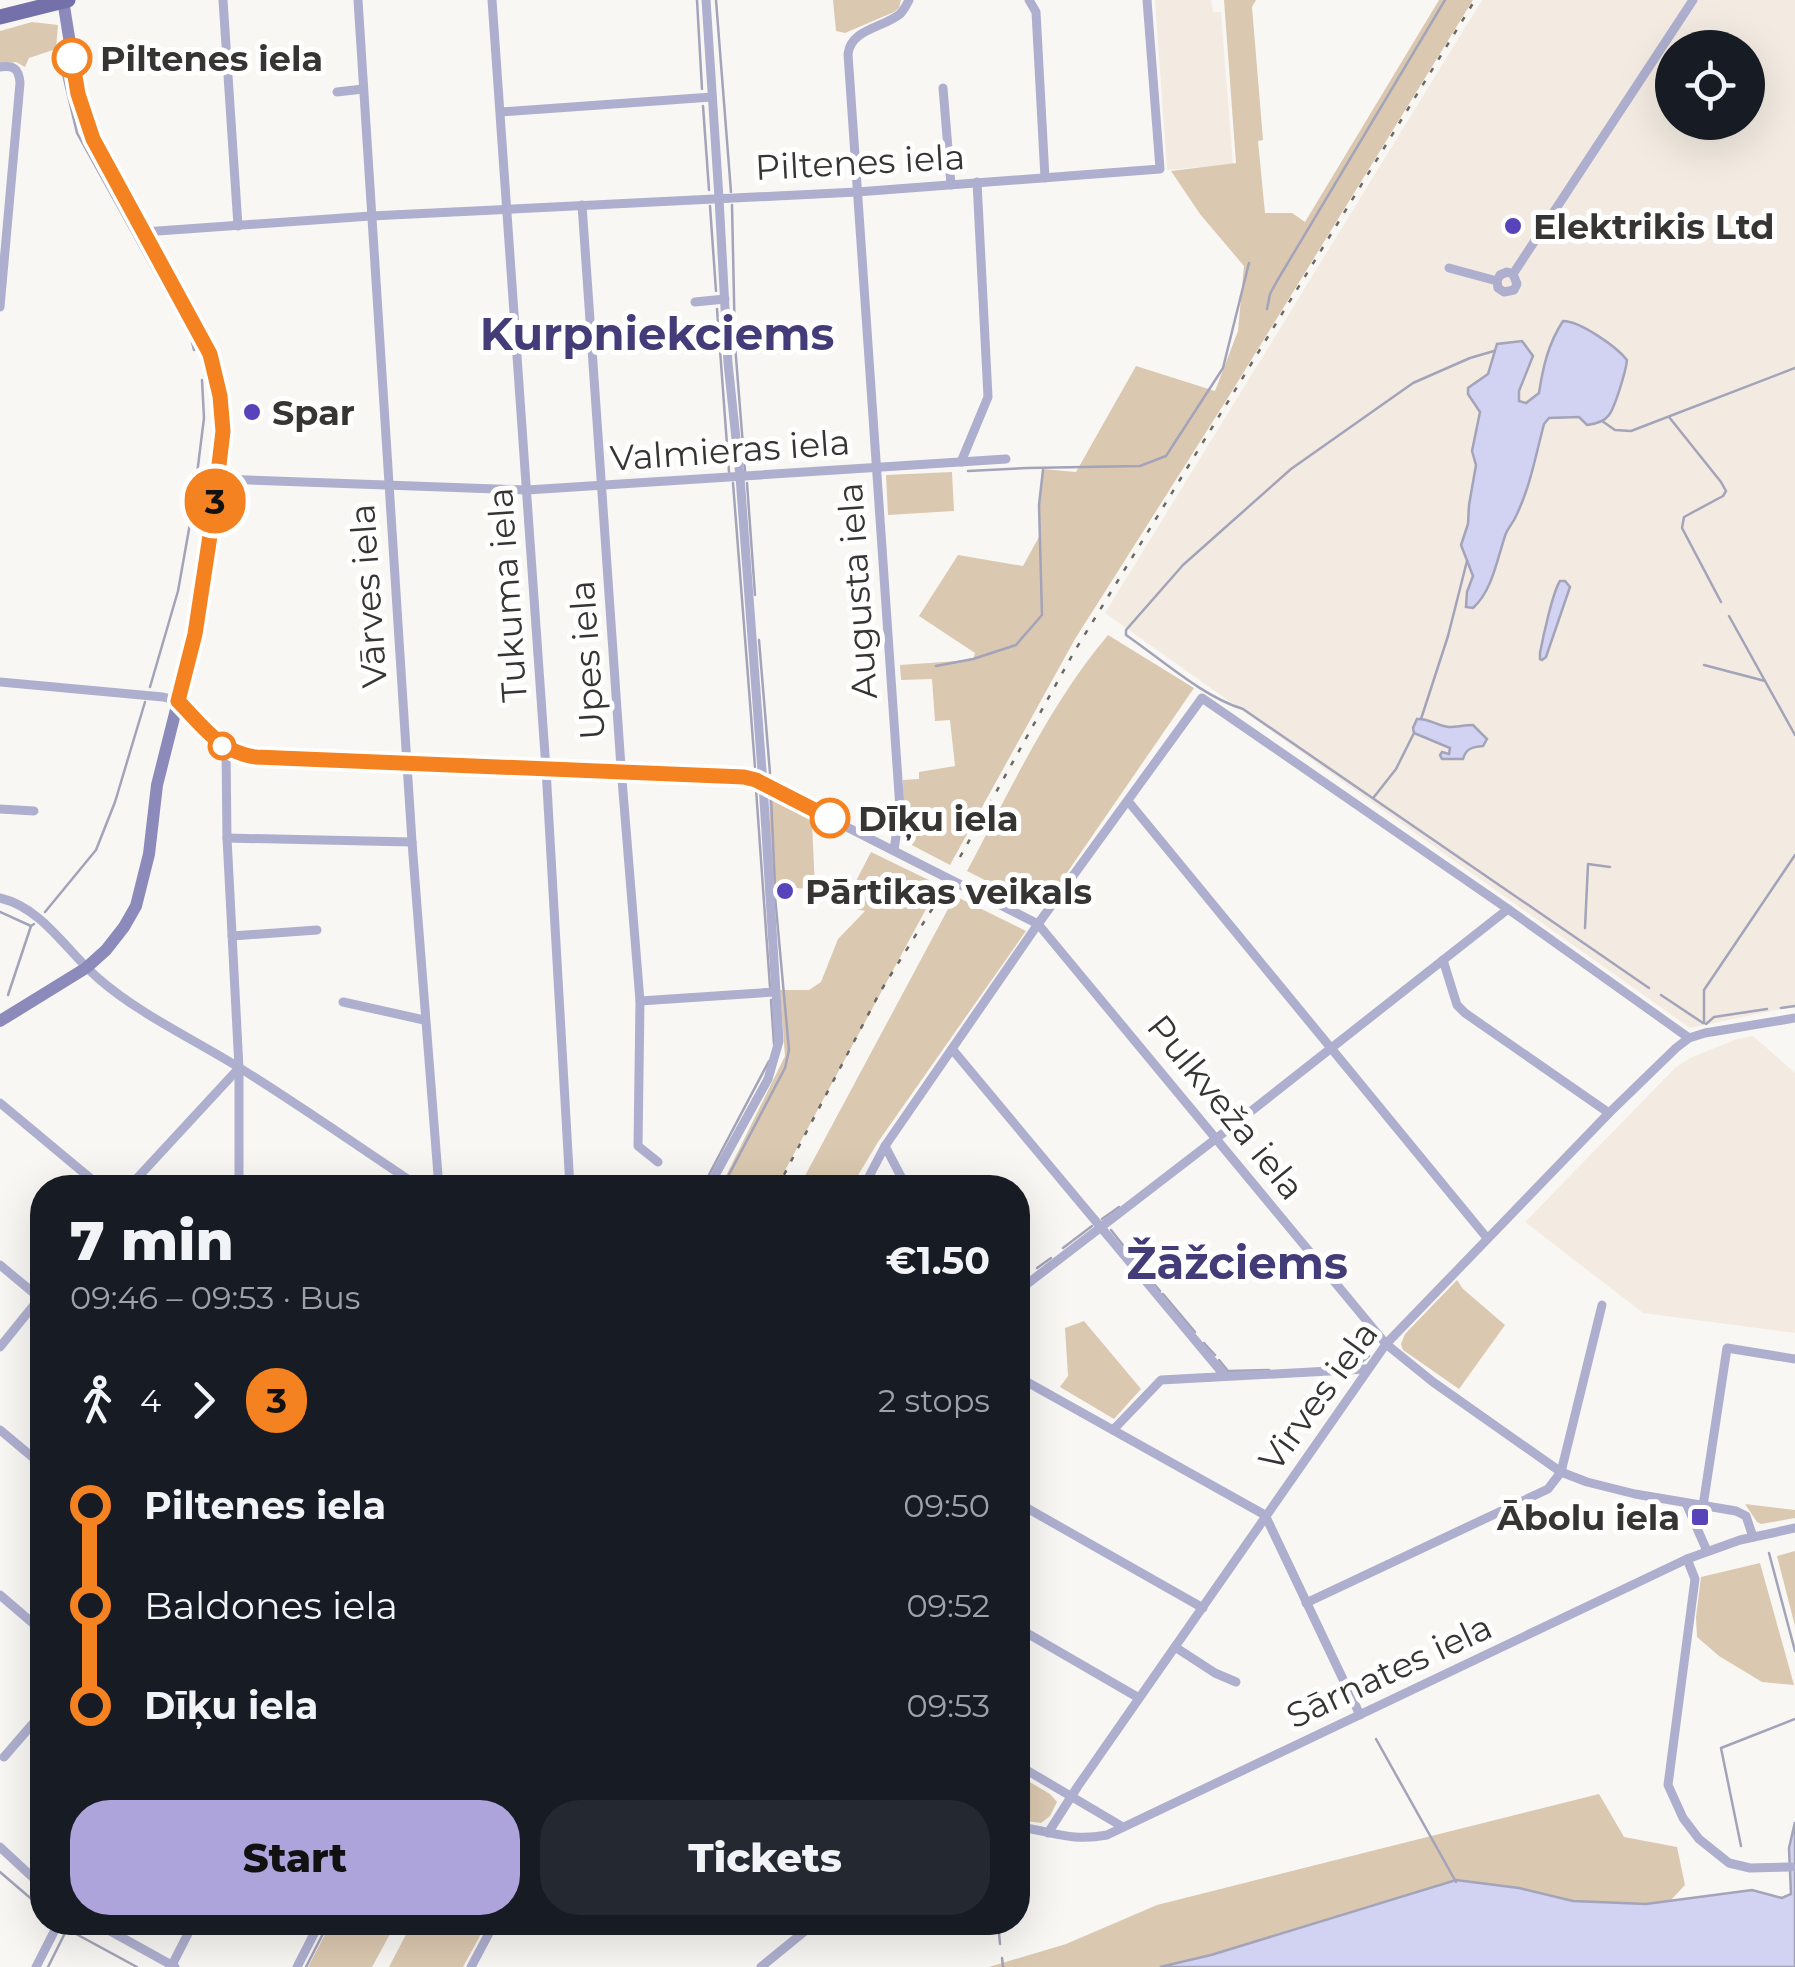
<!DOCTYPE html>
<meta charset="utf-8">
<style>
:root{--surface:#171b24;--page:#242831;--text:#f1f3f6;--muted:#9ea1a6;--accent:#aca4db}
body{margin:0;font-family:Montserrat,sans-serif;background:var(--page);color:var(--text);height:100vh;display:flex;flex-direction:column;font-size:38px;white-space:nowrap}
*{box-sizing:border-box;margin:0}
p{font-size:32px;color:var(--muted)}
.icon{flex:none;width:55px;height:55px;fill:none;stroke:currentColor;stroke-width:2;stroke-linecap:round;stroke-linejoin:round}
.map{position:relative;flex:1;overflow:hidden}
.details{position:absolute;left:30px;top:1175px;width:1000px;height:760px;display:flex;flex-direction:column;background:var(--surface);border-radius:40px;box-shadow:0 10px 40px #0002}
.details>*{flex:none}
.badge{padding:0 20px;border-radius:32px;font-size:35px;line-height:65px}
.tools{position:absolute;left:1655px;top:30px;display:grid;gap:20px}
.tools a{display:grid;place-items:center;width:110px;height:110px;border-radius:50%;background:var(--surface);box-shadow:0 10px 40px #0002;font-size:50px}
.map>.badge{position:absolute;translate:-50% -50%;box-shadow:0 0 0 5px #fff}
.legs{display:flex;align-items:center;gap:15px;height:110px;padding:0 40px;font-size:32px}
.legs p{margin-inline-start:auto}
.head{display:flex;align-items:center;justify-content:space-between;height:170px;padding:0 40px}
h1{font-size:55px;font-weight:800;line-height:75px}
.button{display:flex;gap:20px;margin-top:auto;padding:20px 40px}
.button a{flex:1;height:115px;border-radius:40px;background:var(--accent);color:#111;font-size:40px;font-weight:800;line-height:115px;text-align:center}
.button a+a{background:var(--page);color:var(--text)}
ul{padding:0 40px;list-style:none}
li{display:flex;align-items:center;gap:35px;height:100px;font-size:38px}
li i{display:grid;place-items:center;width:15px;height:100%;margin:0 12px;background:currentColor}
li i::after{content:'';width:25px;height:25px;margin:-12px;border:8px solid;border-radius:50%;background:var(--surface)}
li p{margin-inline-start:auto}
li:first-child i{background:linear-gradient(#0000 50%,currentColor 0)}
li:last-child i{background:linear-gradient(currentColor 50%,#0000 0)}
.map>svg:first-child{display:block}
.built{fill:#f3ebe1;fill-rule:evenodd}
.green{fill:#dbc8b0}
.water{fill:#d2d2f2;stroke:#a3a3b9;stroke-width:2.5}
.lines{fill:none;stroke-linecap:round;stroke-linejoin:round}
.stream{stroke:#a3a3b9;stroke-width:2.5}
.street{stroke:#aeaecf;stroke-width:9}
.secondary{stroke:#8b8aba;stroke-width:12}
.primary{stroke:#7370aa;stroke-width:15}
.rail{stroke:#6a6966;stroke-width:2.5;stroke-dasharray:5 10;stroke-linecap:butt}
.line-1-casing{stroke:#fff;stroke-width:22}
.line-1{stroke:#f58220;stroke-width:15}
.stop-1-dot{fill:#fff;stroke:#f58220;stroke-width:5}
.poi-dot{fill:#5843bb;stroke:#fff;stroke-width:4}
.labels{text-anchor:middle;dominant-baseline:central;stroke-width:10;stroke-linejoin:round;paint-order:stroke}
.stop-label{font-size:35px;font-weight:bold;fill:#363533;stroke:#fff;text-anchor:start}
.street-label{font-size:35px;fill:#363533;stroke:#fff}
.poi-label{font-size:35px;font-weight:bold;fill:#363533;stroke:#fff;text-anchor:start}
.district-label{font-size:45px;font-weight:bold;fill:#433c79;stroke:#fff}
</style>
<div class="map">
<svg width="1795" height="1967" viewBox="0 0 1795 1967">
<rect width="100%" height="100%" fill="#f9f7f3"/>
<g class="built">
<polygon points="1155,0 1211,0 1213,12 1221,12 1233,164 1167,170"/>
<path d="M1482,0h313v1006l-105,22 -585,-415zM1672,48h76v74h-76z"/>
<polygon points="1753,1036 1795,1073 1795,1333 1643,1313 1525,1222 1676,1067 1690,1058 1737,1039"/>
</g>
<g class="green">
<polygon points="833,0 901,0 899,8 894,12 845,33 836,31"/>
<polygon points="1224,0 1256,0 1252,7 1263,140 1258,141 1265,213 1292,213 1305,222 1439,0 1473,0 1229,396 1075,639 950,865 904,841 903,780 919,779 919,772 955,766 950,720 935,721 932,679 901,680 900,665 973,660 975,653 919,616 958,555 1023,566 1040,535 1039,513 1043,469 1076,472 1136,366 1215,391 1238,331 1244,266 1200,214 1171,171 1236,163"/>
<polygon points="32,22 58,25 56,49 29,58 25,67 16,62 0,64 0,31"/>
<polygon points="952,472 954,511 888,515 886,475"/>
<path d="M1108,635l86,53 -152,221 -75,-38c43,-80 82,-166 141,-236z"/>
<path d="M769,797c16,3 33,13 43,25l3,67 -43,-2z"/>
<polygon points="871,852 939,885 776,1187 720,1188 785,1056 780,990 809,990 821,982 838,939 865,911 843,906"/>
<polygon points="955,896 1026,931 878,1142 851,1187 799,1187"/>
<polygon points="1457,1280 1463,1289 1505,1325 1459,1389 1403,1350 1401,1344 1405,1334"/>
<polygon points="1084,1321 1141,1389 1114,1419 1060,1387 1068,1376 1065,1328"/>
<polygon points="1745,1504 1795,1510 1795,1518 1761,1524 1757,1522"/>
<polygon points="1795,1551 1795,1626 1777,1556"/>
<polygon points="1760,1563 1794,1685 1762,1682 1719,1656 1697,1637 1696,1617 1701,1577"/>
<polygon points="1018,1775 1050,1794 1057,1802 1050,1816 1041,1823 1018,1820"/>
<polygon points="1599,1794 1624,1837 1677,1847 1685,1885 1671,1900 1646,1904 1573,1901 1519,1888 1456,1880 1211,1955 1160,1967 989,1967 1066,1944 1157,1905"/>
<polygon points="331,1923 331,1922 396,1923 372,1967 308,1967"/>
<polygon points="412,1923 412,1922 487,1923 463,1967 389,1967"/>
</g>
<g class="water">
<path d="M1563,321c17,0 54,26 64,39 -1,11 -12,47 -18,55 -5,7 -14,9 -22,10l-8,-8 -30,1 -5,6c-8,30 -14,64 -28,92 -3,7 -9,13 -11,20 -8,24 -13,55 -32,72l-7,-1 1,-15 6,-16 -12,-31 7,-21 1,-19 7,-40 -4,-14 8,-39 -12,-18v-6l20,-14 9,-30 25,-3 11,15 -14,35v10l7,2 13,-10c4,-26 9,-49 24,-72z"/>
<path d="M1560,581h5l5,6 -24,70 -4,3 -2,-1v-6c3,-16 13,-62 20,-72z"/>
<path d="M1417,719c12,-1 20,7 32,8 8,0 16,-2 24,-2l14,14 -4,7c-10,1 -17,2 -20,13h-21l-2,-4 2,-3 7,2 1,-6 -36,-15 -1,-5z"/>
<polygon points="1795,1822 1795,1967 1160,1967 1211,1955 1456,1880 1519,1888 1573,1901 1646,1904 1752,1890 1782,1898 1791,1894 1789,1848"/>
</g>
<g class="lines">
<g class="stream">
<polyline points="697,0 702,89"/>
<polyline points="716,0 731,192"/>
<polyline points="62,70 77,133 191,338 194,350"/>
<polyline points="703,106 709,190"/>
<polyline points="732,205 735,345 745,471"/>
<polyline points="710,206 716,291"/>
<polyline points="717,309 729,472"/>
<polyline points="1267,309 1270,294 1277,281 1445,0"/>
<path d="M1494,351l-24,7 -57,25 -122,86 -108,96 -57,65v5c35,24 77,62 117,74l406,279"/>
<polyline points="1669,417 1721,482 1726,491 1723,496 1684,517 1682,528 1721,602"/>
<polyline points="1602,421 1615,430 1631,431 1795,368"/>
<polyline points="968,471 1027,468 1140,466 1166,456 1223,368 1249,263"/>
<polyline points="733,483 755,767"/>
<polyline points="747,483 755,595"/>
<polyline points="193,506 204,418 202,380"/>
<polyline points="1729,616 1795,735"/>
<polyline points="759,640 770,773"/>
<polyline points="1704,665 1765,681"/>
<polyline points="936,666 973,659 1016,645 1042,615 1039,505 1043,470"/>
<polyline points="150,687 178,591 191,518"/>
<polyline points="1421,719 1448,636 1467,561"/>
<polyline points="756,789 770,987"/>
<polyline points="771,797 775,886"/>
<polyline points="1374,797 1396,769 1414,733"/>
<polyline points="0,912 31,926 34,924"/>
<polyline points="45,912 96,850 115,802 145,702"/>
<polyline points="1585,928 1588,864 1610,867"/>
<polyline points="8,995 31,926"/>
<polyline points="1661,995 1703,1023"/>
<polyline points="771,1000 774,1044"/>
<polyline points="1781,1008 1795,1006"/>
<polyline points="1704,1023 1704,990 1795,855"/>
<polyline points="1706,1024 1714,1017 1767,1009"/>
<polyline points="702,1188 769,1061"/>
<polyline points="722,1188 785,1068 789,1050 775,896"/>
<polyline points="1102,1219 1119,1207"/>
<polyline points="1111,1230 1149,1278"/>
<polyline points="1063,1248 1092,1226"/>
<polyline points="1037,1268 1051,1258"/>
<polyline points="1018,1284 1027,1276"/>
<polyline points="1155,1285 1160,1291"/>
<polyline points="1163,1294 1195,1332"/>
<polyline points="1204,1343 1215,1355"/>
<polyline points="1219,1360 1228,1371 1269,1370"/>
<polyline points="1358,1365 1369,1356"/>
<polyline points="1769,1553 1795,1651"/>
<polyline points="1376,1739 1456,1882"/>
<polyline points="1741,1846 1721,1748 1795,1719"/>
<polyline points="0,1872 42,1908"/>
<polyline points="998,1922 1000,1944"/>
<polyline points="1002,1958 1003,1967"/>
<polyline points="48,1967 67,1929 137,1967"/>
<polyline points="306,1967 329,1922"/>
</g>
<g class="street">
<polyline points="223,0 238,226"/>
<polyline points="358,0 412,842 439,1188"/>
<polyline points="492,0 546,769 570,1188"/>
<polyline points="706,0 719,198 728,363 740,477 763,784 779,1041 768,1079 708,1188"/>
<polyline points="1029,0 1036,12 1045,178"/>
<path d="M0,67c14,-2 19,2 20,16l-20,224"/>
<polyline points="943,88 951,185"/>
<polyline points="337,92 363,89"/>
<polyline points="501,112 712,97"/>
<polyline points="582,205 621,767 640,1001 638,1146 658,1162"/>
<polyline points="144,232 371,216 857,192 1160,169 1147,0"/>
<polyline points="1449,268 1497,281 1498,288 1504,292 1514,290 1517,284 1513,274 1507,272 1500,275 1497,281"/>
<polyline points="1513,274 1693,0"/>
<polyline points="695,302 725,299"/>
<polyline points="961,462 988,397 977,182"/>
<polyline points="218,479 527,490 1006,459"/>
<polyline points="0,682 163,697 179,701 226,749 242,755 255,757 744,777 756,781 1038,924 1386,1344 1433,1382 1561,1472 1587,1482 1635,1494 1736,1511 1746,1516 1753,1537"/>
<polyline points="226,749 227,838 239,1068 239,1188"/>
<polyline points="1128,801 1487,1238"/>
<polyline points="0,809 34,811"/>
<polyline points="227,838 412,842"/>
<path d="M894,850l6,-41 -52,-755c3,-25 35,-26 52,-40 3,-3 7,-10 9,-14"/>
<path d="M0,898c43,10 67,54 99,81 39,34 92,59 136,86 63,39 124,82 186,123"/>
<polyline points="232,936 317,930"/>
<polyline points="1443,960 1457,1005 1465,1013 1609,1113"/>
<polyline points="640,1001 774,992"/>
<polyline points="343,1002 424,1020"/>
<polyline points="952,1049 1225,1376"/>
<polyline points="0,1103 102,1188"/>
<polyline points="885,1146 907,1188"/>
<polyline points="128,1188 239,1068"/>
<polyline points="863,1188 885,1146 1038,924 1202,698 1508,909 1689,1038"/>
<polyline points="0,1265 42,1300"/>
<polyline points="1018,1291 1222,1134 1508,909"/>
<polyline points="0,1347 42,1295"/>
<polyline points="1018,1377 1265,1515 1360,1715"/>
<polyline points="0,1430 42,1465"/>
<polyline points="1113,1430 1161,1380 1366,1369"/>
<polyline points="1018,1503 1203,1608"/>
<polyline points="1686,1503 1707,1551"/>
<polyline points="1703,1506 1727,1348 1795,1359"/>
<polyline points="1687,1559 1695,1579 1668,1785 1683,1818 1699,1839 1729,1863 1750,1868 1791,1867"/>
<polyline points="0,1595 42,1631"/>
<polyline points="1306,1603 1548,1489 1561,1472 1602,1305"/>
<polyline points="1018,1628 1139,1698"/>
<polyline points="1175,1647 1215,1673 1236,1682"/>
<polyline points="4,1757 42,1713"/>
<polyline points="1018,1765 1123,1827"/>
<path d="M1018,1827c35,4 51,15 89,8l580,-276 53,-19 55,-12"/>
<polyline points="1048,1833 1078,1786 1386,1344 1609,1113 1676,1048 1689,1038 1705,1033 1795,1018"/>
<polyline points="0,1847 42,1886"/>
<polyline points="94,1922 175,1967"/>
<polyline points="172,1965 194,1922"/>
<polyline points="36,1967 59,1922"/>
<polyline points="297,1967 320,1922"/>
<polyline points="471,1967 495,1922"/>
<polyline points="761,1967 816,1922"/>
</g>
<polyline class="secondary" points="0,1021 86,968 106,950 124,927 136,906 149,854 157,785 195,634 223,431 220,396 210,354 112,175 85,119 78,93 63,0"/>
<polyline class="primary" points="0,17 68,0"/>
<g class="rail">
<polyline points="960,857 1074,652 1475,0"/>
<polyline points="777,1188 880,992 934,906"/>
</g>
</g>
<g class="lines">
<g class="line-1-casing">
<path id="line-1" d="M72,58l6,36 15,45 117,215 10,42 3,35 -10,85 -18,118 -17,67c24,24 42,52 78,56l488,20 12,3 74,38"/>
</g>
<use href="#line-1" class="line-1"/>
</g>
<g class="stop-1-dot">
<circle cx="72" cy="58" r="18"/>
<circle cx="222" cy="746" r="12"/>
<circle cx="830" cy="818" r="18"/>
</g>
<g class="poi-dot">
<circle cx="1513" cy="226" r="10"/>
<circle cx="252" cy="412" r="10"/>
<circle cx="785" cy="891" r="10"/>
<rect x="1690" y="1507" width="20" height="20" rx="5"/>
</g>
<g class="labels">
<g class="stop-label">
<text x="100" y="58">Piltenes iela</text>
<text x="858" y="818">Dīķu iela</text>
</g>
<g class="street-label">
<text transform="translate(860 162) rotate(-3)">Piltenes iela</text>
<text transform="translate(730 450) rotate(-4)">Valmieras iela</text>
<text transform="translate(857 591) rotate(-94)">Augusta iela</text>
<text transform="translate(507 595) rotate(-94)">Tukuma iela</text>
<text transform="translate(368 596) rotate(-94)">Vārves iela</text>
<text transform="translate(587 660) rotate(-94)">Upes iela</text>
<text transform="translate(1226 1107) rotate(51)">Pulkveža iela</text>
<text transform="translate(1318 1396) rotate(-54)">Virves iela</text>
<text transform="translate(1389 1671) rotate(-25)">Sārnates iela</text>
</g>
<g class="poi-label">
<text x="1533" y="226">Elektrikis Ltd</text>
<text x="272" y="412">Spar</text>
<text x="805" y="891">Pārtikas veikals</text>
<text x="1680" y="1517" text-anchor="end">Ābolu iela</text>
</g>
<g class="district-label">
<text x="657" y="333">Kurpniekciems</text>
<text x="1237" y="1262">Žāžciems</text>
</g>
</g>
</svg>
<div class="tools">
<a><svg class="icon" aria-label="locate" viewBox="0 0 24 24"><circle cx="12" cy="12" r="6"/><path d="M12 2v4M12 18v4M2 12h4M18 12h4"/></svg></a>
</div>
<b class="badge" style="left:215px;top:501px;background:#f58220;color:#111">3</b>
<section class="details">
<div class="head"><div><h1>7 min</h1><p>09:46 – 09:53 · Bus</p></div><b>€1.50</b></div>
<div class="legs"><svg class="icon" aria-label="walk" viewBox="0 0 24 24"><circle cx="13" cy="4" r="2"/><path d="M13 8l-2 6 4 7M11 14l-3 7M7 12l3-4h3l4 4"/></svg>4<svg class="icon" aria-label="forward" viewBox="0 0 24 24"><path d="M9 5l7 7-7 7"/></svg><b class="badge" style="background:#f58220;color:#111">3</b><p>2 stops</p></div>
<ul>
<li><i style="color:#f58220"></i><b>Piltenes iela</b><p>09:50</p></li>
<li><i style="color:#f58220"></i><span>Baldones iela</span><p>09:52</p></li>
<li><i style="color:#f58220"></i><b>Dīķu iela</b><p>09:53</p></li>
</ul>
<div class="button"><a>Start</a><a>Tickets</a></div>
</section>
</div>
